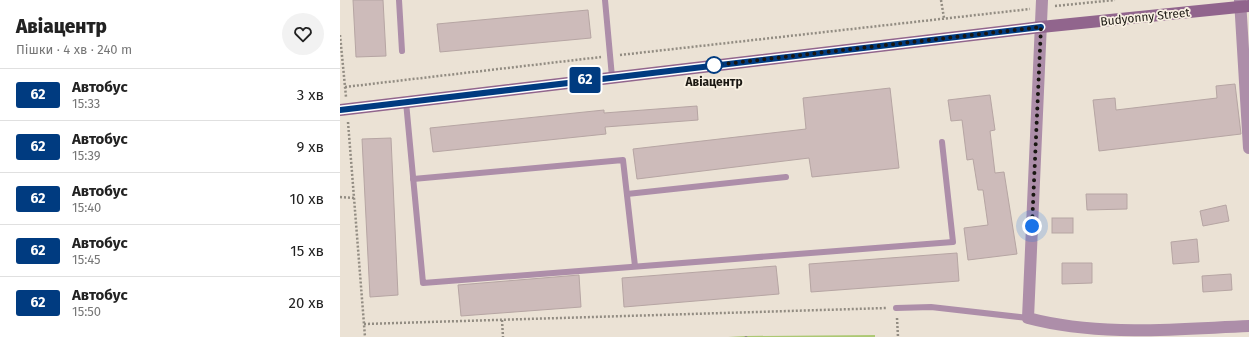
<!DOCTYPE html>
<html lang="uk">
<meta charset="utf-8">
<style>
:root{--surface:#fff;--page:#f2f2f2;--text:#222;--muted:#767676;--line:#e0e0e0}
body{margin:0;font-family:"Fira Sans",sans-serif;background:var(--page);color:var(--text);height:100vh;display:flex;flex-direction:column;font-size:15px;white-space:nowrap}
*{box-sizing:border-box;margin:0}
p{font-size:13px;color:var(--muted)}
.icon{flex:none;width:22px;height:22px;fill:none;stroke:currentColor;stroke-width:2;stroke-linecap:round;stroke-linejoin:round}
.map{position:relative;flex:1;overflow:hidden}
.details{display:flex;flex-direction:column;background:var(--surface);width:340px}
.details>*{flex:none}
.badge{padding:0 8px;border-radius:3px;font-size:14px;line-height:26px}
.you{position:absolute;width:20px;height:20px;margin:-10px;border:3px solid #fff;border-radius:50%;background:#1a73e8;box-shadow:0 0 0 6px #1a73e833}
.map>.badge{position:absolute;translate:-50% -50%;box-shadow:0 0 0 2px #fff}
.round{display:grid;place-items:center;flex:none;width:42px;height:42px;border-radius:21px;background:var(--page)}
.summary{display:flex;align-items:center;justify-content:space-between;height:68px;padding:0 16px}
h1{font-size:19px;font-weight:800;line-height:30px}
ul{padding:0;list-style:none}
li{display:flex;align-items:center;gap:12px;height:52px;padding:0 16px;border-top:1px solid var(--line)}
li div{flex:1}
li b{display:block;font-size:15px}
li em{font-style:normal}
li .badge{min-width:44px;font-weight:700;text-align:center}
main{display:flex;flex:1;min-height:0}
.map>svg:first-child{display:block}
.green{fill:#acc873}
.building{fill:#cdbbba;stroke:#b6a5a3}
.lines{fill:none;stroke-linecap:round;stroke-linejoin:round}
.path{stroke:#928c82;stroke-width:2.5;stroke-dasharray:2 2;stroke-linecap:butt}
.lane{stroke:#ad8ea9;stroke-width:6}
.street{stroke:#ad8ea9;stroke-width:12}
.secondary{stroke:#91658d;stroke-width:12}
.line-casing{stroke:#fff;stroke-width:9}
.line{stroke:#003b80;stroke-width:6}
.walk{stroke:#1a1712;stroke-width:4;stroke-dasharray:0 7.2}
.stop-dot{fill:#fff;stroke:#003b80;stroke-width:2}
.labels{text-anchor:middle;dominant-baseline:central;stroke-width:3.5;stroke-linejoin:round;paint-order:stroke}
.street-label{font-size:12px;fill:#1a1712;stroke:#f8f0e2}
.stop-label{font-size:12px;font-weight:bold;fill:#1a1712;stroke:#f8f0e2}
</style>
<main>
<section class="details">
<div class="summary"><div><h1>Авіацентр</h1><p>Пішки · 4 хв · 240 m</p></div><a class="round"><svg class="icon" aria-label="heart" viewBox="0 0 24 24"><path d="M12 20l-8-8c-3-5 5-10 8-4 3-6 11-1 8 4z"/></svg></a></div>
<ul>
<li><span class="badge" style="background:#003b80;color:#fff">62</span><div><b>Автобус</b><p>15:33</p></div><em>3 хв</em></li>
<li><span class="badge" style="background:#003b80;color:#fff">62</span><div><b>Автобус</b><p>15:39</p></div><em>9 хв</em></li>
<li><span class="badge" style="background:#003b80;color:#fff">62</span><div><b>Автобус</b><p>15:40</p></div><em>10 хв</em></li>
<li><span class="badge" style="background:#003b80;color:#fff">62</span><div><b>Автобус</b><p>15:45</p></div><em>15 хв</em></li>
<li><span class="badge" style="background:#003b80;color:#fff">62</span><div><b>Автобус</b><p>15:50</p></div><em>20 хв</em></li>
</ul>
</section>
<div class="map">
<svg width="909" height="337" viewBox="0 0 909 337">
<rect width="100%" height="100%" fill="#ebe2d5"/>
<polygon class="green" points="535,335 535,337 388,337 406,336"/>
<g class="building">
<polygon points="13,0 43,0 46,56 16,57"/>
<polygon points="248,10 251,38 100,52 97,24"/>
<polygon points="895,84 901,134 759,151 753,100 775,98 776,110 877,98 876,86"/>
<polygon points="550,88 559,168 472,177 469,158 297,179 293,149 466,129 463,98"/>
<polygon points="650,95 655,130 650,131 655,173 664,172 677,254 628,260 624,228 648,225 643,190 638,190 633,159 627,160 622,120 611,121 608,100"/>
<polygon points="357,106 358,120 265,127 266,134 93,152 90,128 264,110 264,113"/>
<polygon points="51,138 58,295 30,297 22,139"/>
<polygon points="746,194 787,194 787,209 747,210"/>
<polygon points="886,205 889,221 863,226 860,211"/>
<rect x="712" y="218" width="21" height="15"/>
<polygon points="857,239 859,262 833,264 831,242"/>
<polygon points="617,253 619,281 471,292 469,264"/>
<polygon points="722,263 752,263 752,283 722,284"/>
<polygon points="436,266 439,294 284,307 282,278"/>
<polygon points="891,274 892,290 863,292 862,276"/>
<polygon points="239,275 241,307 121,316 118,285"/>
</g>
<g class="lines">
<g class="path">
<polyline points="601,0 604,18"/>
<polyline points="715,6 775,0"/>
<polyline points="0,35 6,97"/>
<polyline points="280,55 690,9"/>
<polyline points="5,87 261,57"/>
<polyline points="8,122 25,337"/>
<polyline points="0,197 14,198"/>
<polyline points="557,318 558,337"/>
<polyline points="162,320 163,337"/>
<polyline points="24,324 547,308"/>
<polyline points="406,336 406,337"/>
</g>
<g class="lane">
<polyline points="59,0 62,51"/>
<polyline points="265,0 272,77"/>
<polyline points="66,102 83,283 613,242 602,142"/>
<polyline points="73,179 283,160 295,266"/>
<polyline points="287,194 446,177"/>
<polyline points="556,308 591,307 688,318"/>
</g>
<g class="street">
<path d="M702,0l-14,318c72,19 147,11 221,8"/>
<polyline points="900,0 909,148"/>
</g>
<polyline class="secondary" points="0,110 701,27 909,6"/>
</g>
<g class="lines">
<g class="line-casing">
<polyline id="line" points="0,110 701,27"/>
</g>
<use href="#line" class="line"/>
<polyline class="walk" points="374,65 367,66 701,27 692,226"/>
</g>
<circle class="stop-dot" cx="374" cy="65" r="8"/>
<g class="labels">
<g class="street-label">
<text transform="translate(805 17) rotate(-6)">Budyonny Street</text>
</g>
<g class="stop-label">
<text x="374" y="82">Авіацентр</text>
</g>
</g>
</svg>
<div class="you" style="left:692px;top:226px"></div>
<b class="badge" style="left:245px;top:80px;background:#003b80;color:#fff">62</b>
</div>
</main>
